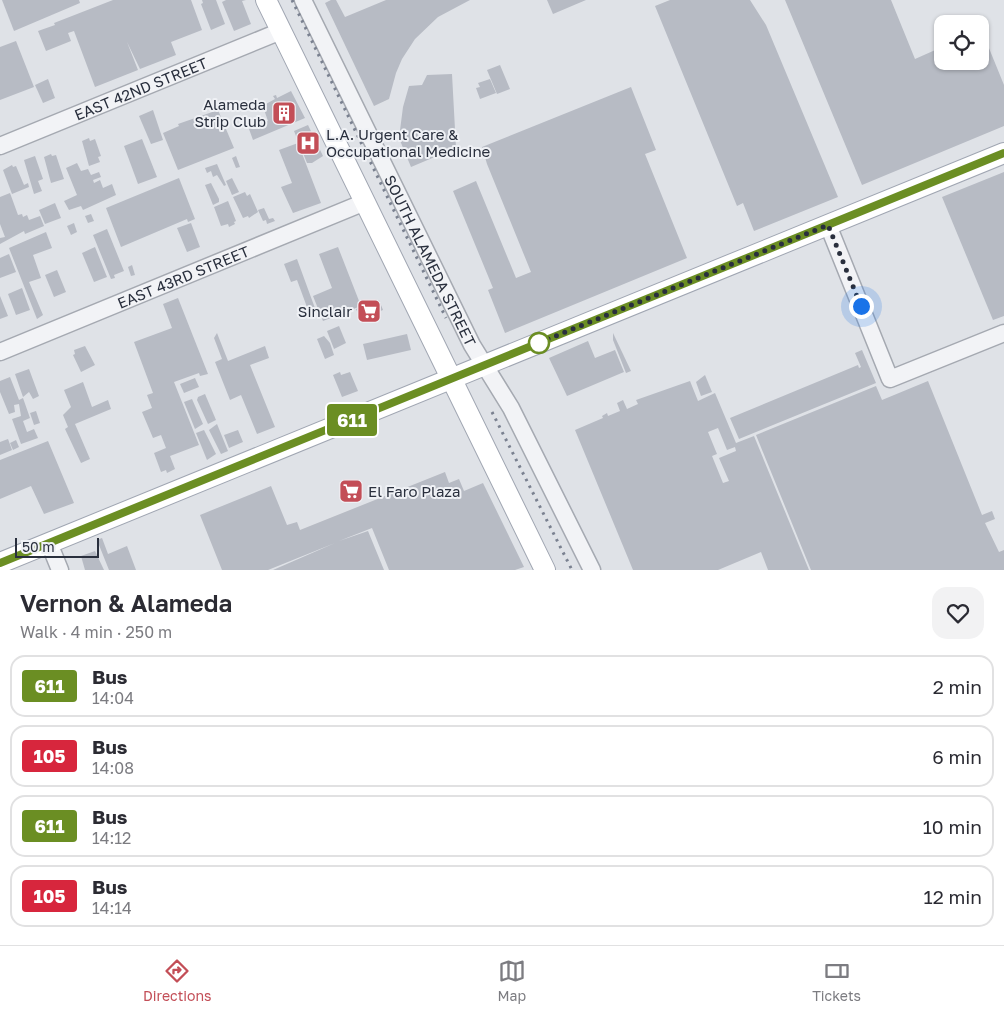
<!DOCTYPE html>
<meta charset="utf-8">
<style>
:root{--surface:#fff;--page:#f2f2f3;--text:#2b2b33;--muted:#7c7c81;--line:#e1e1e2;--accent:#c34e57}
body{margin:0;font-family:"Golos Text",sans-serif;background:var(--page);color:var(--text);height:100vh;display:flex;flex-direction:column;font-size:19px;white-space:nowrap}
*{box-sizing:border-box;margin:0}
p{font-size:16px;color:var(--muted)}
.icon{flex:none;width:28px;height:28px;fill:none;stroke:currentColor;stroke-width:2;stroke-linecap:round;stroke-linejoin:round}
.map{position:relative;height:570px;overflow:hidden}
.sheet{display:flex;flex-direction:column;background:var(--surface);flex:1}
.sheet>*{flex:none}
.badge{padding:0 10px;border-radius:4px;font-size:18px;line-height:32px}
.controls{position:absolute;left:934px;top:15px;display:grid;gap:10px}
.controls a{display:grid;place-items:center;width:55px;height:55px;border-radius:10px;background:var(--surface);box-shadow:0 1px 4px #0004;font-size:25px}
.scale{position:absolute;left:15px;bottom:12px;width:84px;box-sizing:border-box;padding-left:5px;border:2px solid #292f3d;border-top:0;font-size:14px;line-height:18px;white-space:nowrap;color:#292f3d;-webkit-text-stroke:4px #eff1f5;paint-order:stroke}
.you{position:absolute;width:25px;height:25px;margin:-12px;border:4px solid #fff;border-radius:50%;background:#1a73e8;box-shadow:0 0 0 8px #1a73e833}
.map>.badge{position:absolute;translate:-50% -50%;box-shadow:0 0 0 2px #fff}
.round{display:grid;place-items:center;flex:none;width:52px;height:52px;border-radius:15px;background:var(--page)}
.headline{display:flex;align-items:center;justify-content:space-between;height:85px;padding:0 20px}
h1{font-size:24px;font-weight:600;line-height:38px}
ul{padding:0;list-style:none}
li{display:flex;align-items:center;gap:15px;height:62px;margin:0 10px 8px;padding:0 10px;border:2px solid var(--line);border-radius:15px}
li div{flex:1}
li b{display:block;font-size:19px}
li em{font-style:normal}
li .badge{min-width:55px;font-weight:700;text-align:center}
.menu{display:flex;justify-content:space-around;align-items:center;height:70px;border-top:1px solid var(--line);background:var(--surface);font-size:14px;color:var(--muted)}
.menu a{display:grid;justify-items:center;gap:2px}
.menu .active{color:var(--accent)}
.map>svg:first-child{display:block}
.building{fill:#b7bbc4;fill-rule:evenodd}
.lines{fill:none;stroke-linecap:round;stroke-linejoin:round}
.minor-casing{stroke:#a5a9b1;stroke-width:19}
.major-casing{stroke:#a0a6b2;stroke-width:22}
.minor{stroke:#f2f3f6;stroke-width:16}
.major{stroke:#fff;stroke-width:20}
.rail{stroke:#7a8190;stroke-width:3;stroke-dasharray:2.5 5;stroke-linecap:butt}
.line-casing{stroke:#fff;stroke-width:11}
.line{stroke:#6b8e23;stroke-width:8}
.walk{stroke:#292f3d;stroke-width:5;stroke-dasharray:0 9}
.stop-dot{fill:#fff;stroke:#6b8e23;stroke-width:2.5}
.labels{text-anchor:middle;dominant-baseline:central;stroke-width:4;stroke-linejoin:round;paint-order:stroke}
.street-label{font-size:15px;fill:#292f3d;stroke:#eff1f5}
.poi-label{font-size:15px;fill:#292f3d;stroke:#eff1f5;text-anchor:end}
</style>
<div class="map">
<svg width="1004" height="570" viewBox="0 0 1004 570">
<rect width="100%" height="100%" fill="#dfe2e7"/>
<g class="building">
<polygon points="2,0 79,0 80,3 14,31"/>
<polygon points="113,0 191,0 202,30 171,42 176,55 140,69 127,42 138,70 95,87 74,31 68,33 71,41 46,51 38,31 55,25 54,23"/>
<polygon points="202,0 216,0 225,24 211,30 201,4 203,3"/>
<polygon points="226,0 246,0 242,1 251,24 234,31 222,2"/>
<polygon points="331,0 336,0 345,17 386,0 470,0 438,17 415,39 402,59 396,73 389,99 374,106 325,3"/>
<polygon points="547,0 586,0 553,14"/>
<polygon points="670,0 750,0 766,25 838,197 754,231 743,203 737,206 655,6"/>
<polygon points="785,0 891,0 915,59 942,47 942,61 980,61 982,31 1004,85 1004,126 862,185"/>
<polygon points="16,41 34,87 0,100 0,47"/>
<polygon points="500,65 510,89 497,94 487,70"/>
<polygon points="452,74 456,148 411,167 399,138 403,107 409,86 422,85 427,75"/>
<polygon points="48,79 55,98 43,103 35,85"/>
<polygon points="490,79 496,93 480,99 476,88 480,87 478,83"/>
<polygon points="631,87 656,150 645,154 687,258 505,333 488,290 493,288 453,191 476,181 516,278 531,272 487,164 482,147"/>
<polygon points="291,91 305,118 253,140 249,129 268,121 261,101 266,104 275,99 273,96 276,95 277,98"/>
<polygon points="153,110 163,140 151,144 139,116"/>
<polygon points="218,110 234,148 178,170 163,133 179,126 178,124"/>
<polygon points="308,125 323,156 312,163 307,163 294,131"/>
<polygon points="89,138 90,141 95,139 101,156 98,157 100,162 89,166 82,141"/>
<polygon points="142,139 157,177 138,184 124,146"/>
<polygon points="298,143 321,203 293,213 281,187 292,183 279,150"/>
<polygon points="51,154 52,156 56,155 64,179 51,183 44,157"/>
<polygon points="35,156 43,179 38,181 42,191 34,194 24,160"/>
<polygon points="236,156 240,167 236,168 232,158"/>
<polygon points="77,163 81,171 88,169 91,175 99,172 101,177 93,180 94,183 100,180 103,188 112,184 116,195 83,210 81,206 69,210 64,201 77,195 66,168"/>
<polygon points="217,164 226,185 224,186 217,175 213,177 211,171 207,173 205,168"/>
<polygon points="12,165 13,167 16,166 24,185 28,183 29,187 12,194 3,170"/>
<polygon points="1004,172 1004,316 993,320 942,197"/>
<polygon points="179,178 195,219 188,222 187,219 121,247 106,208"/>
<polygon points="232,178 239,192 232,195 226,181"/>
<polygon points="211,183 219,199 219,202 213,205 205,185"/>
<polygon points="245,192 247,196 250,194 258,212 249,218 248,216 243,218 233,197"/>
<polygon points="10,193 18,215 22,214 23,217 27,215 29,220 40,216 44,226 25,234 24,231 0,244 0,238 5,237 0,224 0,197"/>
<polygon points="228,201 236,221 234,222 235,224 229,227 228,224 221,226 214,207"/>
<polygon points="55,203 61,218 45,224 39,210"/>
<polygon points="264,208 269,219 273,218 275,221 267,224 266,220 263,221 258,210"/>
<polygon points="91,214 94,221 88,223 85,216"/>
<polygon points="74,223 77,232 71,235 67,226"/>
<polygon points="191,223 200,247 187,252 177,228"/>
<polygon points="107,229 124,271 114,275 115,278 111,279 93,235"/>
<polygon points="46,232 52,248 33,255 41,278 29,282 43,315 37,319 9,248"/>
<polygon points="95,247 107,277 94,282 82,253"/>
<polygon points="338,247 361,306 323,321 313,296 332,288 319,254"/>
<polygon points="9,254 16,272 0,278 0,258"/>
<polygon points="297,259 316,311 313,312 315,317 311,318 297,280 291,282 284,264"/>
<polygon points="132,265 135,275 131,276 128,267"/>
<polygon points="57,270 66,292 54,297 45,275"/>
<polygon points="22,288 30,310 16,315 8,294"/>
<polygon points="0,296 8,316 0,319"/>
<polygon points="178,298 208,374 200,376 199,373 174,382 199,445 170,456 175,469 167,473 166,470 161,472 154,453 166,448 161,435 153,438 142,412 152,408 147,395 153,393 134,342 172,328 163,304"/>
<polygon points="379,300 383,310 378,312 375,319 362,323 356,309"/>
<polygon points="339,326 346,343 334,349 327,331"/>
<polygon points="217,333 228,361 265,346 269,358 250,365 275,427 257,434 241,395 230,400 215,362 222,359 214,338"/>
<polygon points="613,333 631,371 626,373 613,340"/>
<polygon points="407,334 411,350 367,360 363,344"/>
<polygon points="324,336 330,343 334,355 325,359 317,339"/>
<polygon points="588,341 595,358 615,350 624,372 567,396 549,358"/>
<polygon points="85,346 95,365 81,372 73,355 75,354 74,350"/>
<polygon points="862,350 876,383 739,439 730,418 858,365 859,368 861,367 855,353"/>
<polygon points="29,369 39,396 33,399 29,392 23,397 15,374"/>
<polygon points="340,372 341,375 350,372 358,391 342,397 333,375"/>
<polygon points="705,375 712,392 701,396 696,382"/>
<polygon points="10,377 19,400 23,398 30,418 23,421 27,432 34,429 38,438 21,444 12,419 21,416 19,404 14,405 15,412 9,414 0,392 0,381"/>
<polygon points="195,378 199,387 184,393 180,384"/>
<path d="M690,381l8,20 17,-8 21,50 18,-7 55,134h-41l-7,-18 -43,18h-85l-58,-140 28,-12 -1,-2 5,-3 1,3 12,-5 -3,-8 6,-3 4,9 11,-5 -2,-4zM718,428l9,22 8,-3 1,4 -17,7 10,23 -6,2 -11,-27 5,-2 -9,-22z"/>
<polygon points="928,381 982,515 992,511 995,519 985,523 999,552 1004,550 1004,570 811,570 756,435 876,386 882,400"/>
<polygon points="83,382 92,407 108,400 111,409 75,424 90,459 81,463 65,429 68,427 63,415 71,407 64,390"/>
<polygon points="205,394 216,420 208,424 197,400 198,397"/>
<polygon points="192,399 203,424 195,429 184,402"/>
<polygon points="36,411 40,423 34,425 30,413"/>
<polygon points="217,424 228,451 221,454 209,430"/>
<polygon points="204,430 216,454 207,460 196,433"/>
<polygon points="238,430 243,442 229,448 224,435"/>
<polygon points="8,439 12,450 0,455 0,442"/>
<polygon points="16,440 19,447 13,450 10,443"/>
<polygon points="48,441 74,503 44,514 31,486 0,499 0,460"/>
<polygon points="445,472 449,483 459,479 464,491 483,483 524,567 515,570 389,570 372,528 339,541 368,531 384,570 273,570 335,543 268,570 222,570 200,515 271,486 287,525 297,522 300,530"/>
<polygon points="102,538 108,554 127,546 136,570 109,570 97,540"/>
<polygon points="95,551 104,570 85,570 81,556"/>
</g>
<g class="lines">
<g class="minor-casing">
<g id="minor">
<path id="s1" d="M303,0l169,345 39,63 81,162"/>
<path id="s2" d="M0,146l281,-115"/>
<polyline points="828,225 890,379 1004,333"/>
<path id="s3" d="M0,352l365,-150"/>
<polyline points="49,543 60,570"/>
</g>
</g>
<g class="major-casing">
<g id="major">
<polyline points="266,0 545,570"/>
<polyline points="0,563 1004,153"/>
</g>
</g>
<use href="#minor" class="minor"/>
<use href="#major" class="major"/>
<g class="rail">
<polyline points="292,0 446,318"/>
<polyline points="492,412 572,570"/>
</g>
</g>
<g class="lines">
<g class="line-casing">
<polyline id="line" points="0,563 1004,153"/>
</g>
<use href="#line" class="line"/>
<polyline class="walk" points="539,343 531,346 828,225 861,306"/>
</g>
<defs>
<g id="building-square" transform="scale(1.25)"><rect x="-9" y="-9" width="18" height="18" rx="4" fill="#c34e57" stroke="#eff1f5"/><path d="M-4-6H4V6H1V3H-1V6H-4ZM-2.5-4.3h1.7v1.8h-1.7ZM.8-4.3h1.7v1.8H.8ZM-2.5-1h1.7V.8h-1.7ZM.8-1h1.7V.8H.8Z" fill="#fff"/></g>
<g id="hospital-square" transform="scale(1.25)"><rect x="-9" y="-9" width="18" height="18" rx="4" fill="#c34e57" stroke="#eff1f5"/><path d="M-5-5h3v3.5h4V-5h3V5h-3V1.5h-4V5h-3Z" fill="#fff"/></g>
<g id="supermarket-square" transform="scale(1.25)"><rect x="-9" y="-9" width="18" height="18" rx="4" fill="#c34e57" stroke="#eff1f5"/><path d="M-6-5.5h2.5l.6 2H6L4.5 2H-2.5L-4.4-4H-6ZM-1.5 3.2a1.3 1.3 0 1 0 .1 0ZM3 3.2a1.3 1.3 0 1 0 .1 0Z" fill="#fff"/></g>
</defs>
<g fill-rule="evenodd">
<use href="#building-square" x="284" y="113"/>
<use href="#hospital-square" x="308" y="143"/>
<use href="#supermarket-square" x="369" y="311"/>
<use href="#supermarket-square" x="351" y="491"/>
</g>
<circle class="stop-dot" cx="539" cy="343" r="10"/>
<g class="labels">
<g class="street-label">
<text stroke="none"><textPath href="#s2" startOffset="152">EAST 42ND STREET</textPath></text>
<text stroke="none"><textPath href="#s1" startOffset="290">SOUTH ALAMEDA STREET</textPath></text>
<text stroke="none"><textPath href="#s3" startOffset="198">EAST 43RD STREET</textPath></text>
</g>
<g class="poi-label">
<text x="266" y="104">Alameda<tspan x="266" dy="17">Strip Club</tspan></text>
<text x="326" y="134" text-anchor="start">L.A. Urgent Care &amp;<tspan x="326" dy="17">Occupational Medicine</tspan></text>
<text x="352" y="311">Sinclair</text>
<text x="368" y="491" text-anchor="start">El Faro Plaza</text>
</g>
</g>
</svg>
<div class="controls">
<a><svg class="icon" aria-label="locate" viewBox="0 0 24 24"><circle cx="12" cy="12" r="6"/><path d="M12 2v4M12 18v4M2 12h4M18 12h4"/></svg></a>
</div>
<div class="scale">50 m</div>
<div class="you" style="left:861px;top:306px"></div>
<b class="badge" style="left:352px;top:420px;background:#6b8e23;color:#fff">611</b>
</div>
<section class="sheet">
<div class="headline"><div><h1>Vernon &amp; Alameda</h1><p>Walk · 4 min · 250 m</p></div><a class="round"><svg class="icon" aria-label="heart" viewBox="0 0 24 24"><path d="M12 20l-8-8c-3-5 5-10 8-4 3-6 11-1 8 4z"/></svg></a></div>
<ul>
<li><span class="badge" style="background:#6b8e23;color:#fff">611</span><div><b>Bus</b><p>14:04</p></div><em>2 min</em></li>
<li><span class="badge" style="background:#d7263d;color:#fff">105</span><div><b>Bus</b><p>14:08</p></div><em>6 min</em></li>
<li><span class="badge" style="background:#6b8e23;color:#fff">611</span><div><b>Bus</b><p>14:12</p></div><em>10 min</em></li>
<li><span class="badge" style="background:#d7263d;color:#fff">105</span><div><b>Bus</b><p>14:14</p></div><em>12 min</em></li>
</ul>
</section>
<nav class="menu">
<a class="active"><svg class="icon" aria-label="directions" viewBox="0 0 24 24"><path d="M12 3l9 9-9 9-9-9zM9 14v-3h6M13 9l2 2-2 2"/></svg>Directions</a>
<a><svg class="icon" aria-label="map" viewBox="0 0 24 24"><path d="M3 6l6-2 6 2 6-2v14l-6 2-6-2-6 2zM9 4v14M15 6v14"/></svg>Map</a>
<a><svg class="icon" aria-label="tickets" viewBox="0 0 24 24"><path d="M3 7h18v10H3zM15 7v10"/></svg>Tickets</a>
</nav>
